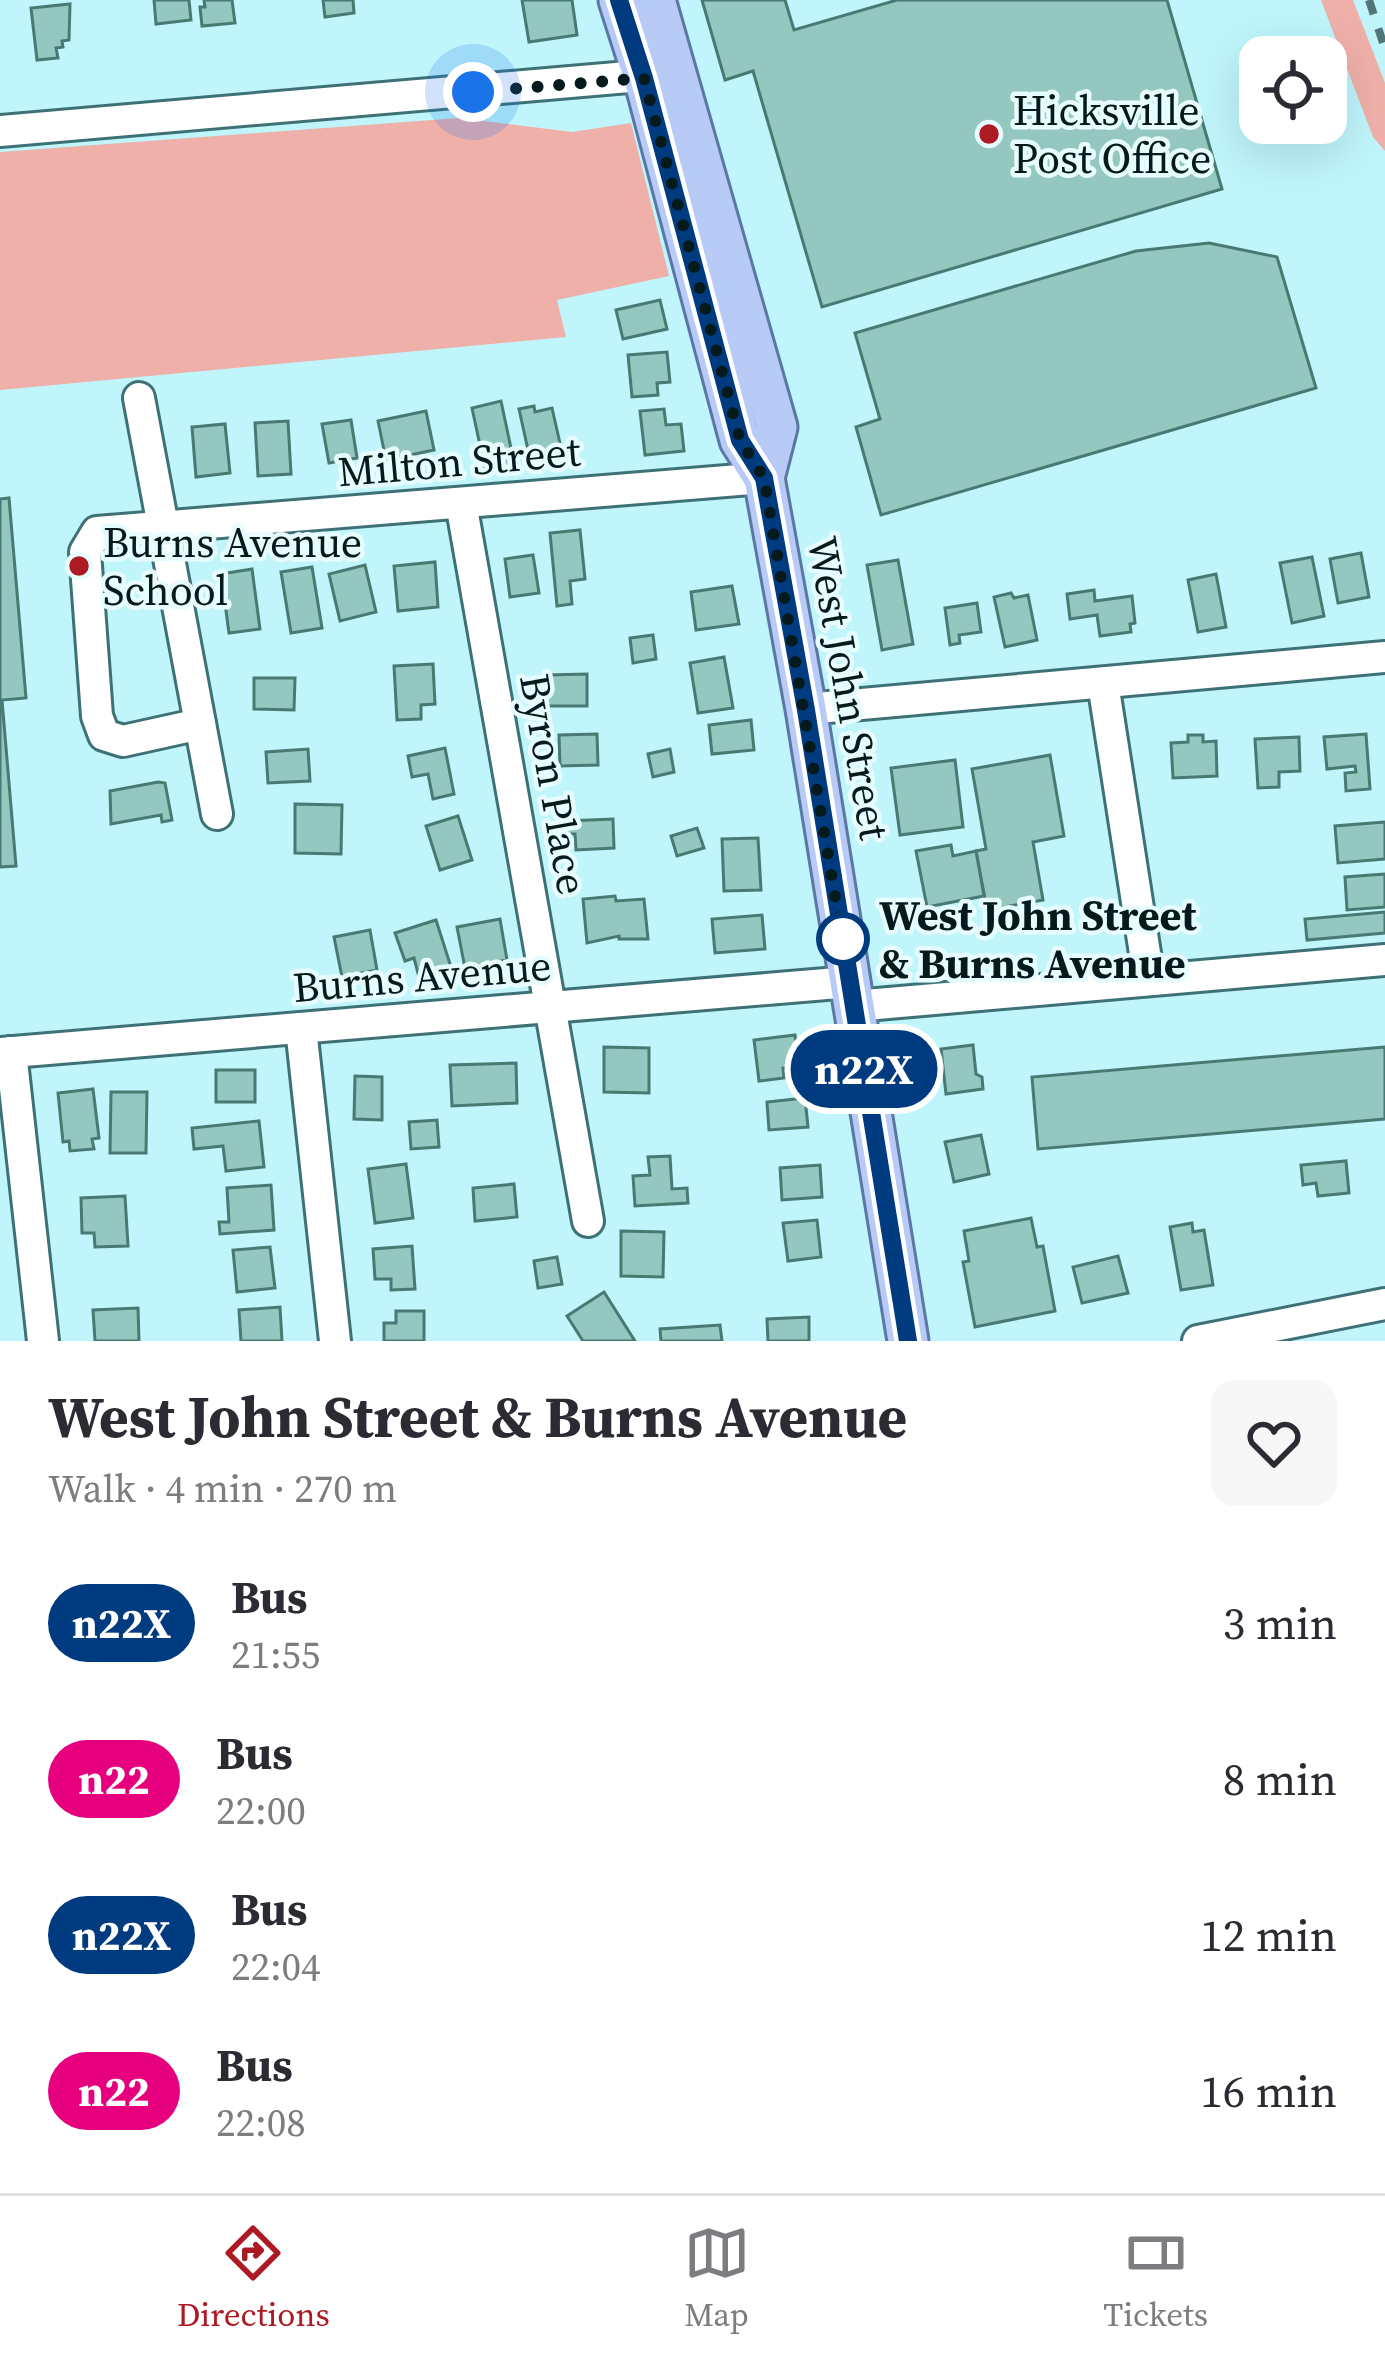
<!DOCTYPE html>
<meta charset="utf-8">
<style>
:root{--surface:#fff;--page:#f7f7f7;--text:#2b2b33;--muted:#7c7c81;--line:#e1e1e2;--accent:#ad1a24}
body{margin:0;font-family:"Source Serif 4",serif;background:var(--page);color:var(--text);height:100vh;display:flex;flex-direction:column;font-size:45px;white-space:nowrap}
*{box-sizing:border-box;margin:0}
p{font-size:39px;color:var(--muted)}
.icon{flex:none;width:66px;height:66px;fill:none;stroke:currentColor;stroke-width:2;stroke-linecap:round;stroke-linejoin:round}
.map{position:relative;height:1341px;overflow:hidden}
.details{display:flex;flex-direction:column;background:var(--surface);flex:1}
.details>*{flex:none}
.badge{padding:0 24px;border-radius:39px;font-size:42px;line-height:78px}
.tools{position:absolute;left:1239px;top:36px;display:grid;gap:24px}
.tools a{display:grid;place-items:center;width:108px;height:108px;border-radius:24px;background:var(--surface);box-shadow:0 12px 48px #0002;font-size:60px}
.you{position:absolute;width:60px;height:60px;margin:-30px;border:9px solid #fff;border-radius:50%;background:#1a73e8;box-shadow:0 0 0 18px #1a73e833}
.map>.badge{position:absolute;translate:-50% -50%;box-shadow:0 0 0 6px #fff}
.round{display:grid;place-items:center;flex:none;width:126px;height:126px;border-radius:24px;background:var(--page)}
.overview{display:flex;align-items:center;justify-content:space-between;height:204px;padding:0 48px}
h1{font-size:57px;font-weight:700;line-height:90px}
ul{padding:0;list-style:none}
li{display:flex;align-items:center;gap:36px;height:156px;padding:0 48px}
li div{flex:1}
li b{display:block;font-size:45px}
li em{font-style:normal}
li .badge{min-width:132px;font-weight:700;text-align:center}
.tab-bar{display:flex;justify-content:space-around;align-items:center;height:168px;border-top:3px solid var(--line);background:var(--surface);font-size:33px;color:var(--muted)}
.tab-bar a{display:grid;justify-items:center;gap:6px}
.tab-bar .selected{color:var(--accent)}
.map>svg:first-child{display:block}
.green{fill:#f0b0aa}
.building{fill:#93c7bf;stroke:#487a73;stroke-width:3}
.lines{fill:none;stroke-linecap:round;stroke-linejoin:round}
.minor-casing{stroke:#3e7176;stroke-width:36}
.major-casing{stroke:#5a77a6;stroke-width:45}
.minor{stroke:#fff;stroke-width:30}
.major{stroke:#b8cbf6;stroke-width:39}
.rail{stroke:#527579;stroke-width:8;stroke-dasharray:15 15;stroke-linecap:butt}
.line-casing{stroke:#fff;stroke-width:27}
.line{stroke:#003b80;stroke-width:18}
.walk{stroke:#051a1c;stroke-width:12;stroke-dasharray:0 21.6}
.poi-dot{fill:#ad1a24;stroke:#e7fcfe;stroke-width:4.5}
.stop-dot{fill:#fff;stroke:#003b80;stroke-width:6}
.labels{text-anchor:middle;dominant-baseline:central;stroke-width:9;stroke-linejoin:round;paint-order:stroke}
.poi-label{font-size:42px;fill:#051a1c;stroke:#e7fcfe;text-anchor:start}
.street-label{font-size:42px;fill:#051a1c;stroke:#e7fcfe}
.stop-label{font-size:42px;font-weight:bold;fill:#051a1c;stroke:#e7fcfe;text-anchor:start}
</style>
<div class="map">
<svg width="1385" height="1341" viewBox="0 0 1385 1341">
<rect width="100%" height="100%" fill="#bff5fb"/>
<g class="green">
<polygon points="1321,0 1353,0 1385,83 1385,151 1373,137"/>
<polygon points="459,118 572,132 631,123 669,276 557,300 566,337 0,390 0,152"/>
</g>
<g class="building">
<polygon points="154,0 189,0 191,20 156,24"/>
<polygon points="204,0 232,0 235,23 202,26 200,7 205,7"/>
<polygon points="323,0 353,0 354,13 325,17"/>
<polygon points="522,0 572,0 577,35 529,42"/>
<polygon points="702,0 785,0 794,30 897,0 1167,0 1222,189 822,307 753,71 725,80"/>
<polygon points="70,4 69,40 62,41 63,47 56,48 58,58 37,60 31,8"/>
<polygon points="1209,243 1277,257 1316,388 881,515 856,427 880,419 855,333 1136,251"/>
<polygon points="660,300 667,329 623,339 616,310"/>
<polygon points="667,352 670,382 657,383 658,395 632,397 628,355"/>
<polygon points="501,401 515,467 486,473 472,408"/>
<polygon points="534,406 535,412 552,408 564,461 532,468 519,409"/>
<polygon points="664,409 666,425 681,424 684,451 645,455 640,411"/>
<polygon points="426,411 434,450 386,460 378,421"/>
<polygon points="351,420 357,458 329,463 322,424"/>
<polygon points="288,421 291,474 258,476 255,423"/>
<polygon points="225,424 230,473 196,477 192,427"/>
<polygon points="9,498 26,698 2,700 16,866 0,867 0,499"/>
<polygon points="580,530 585,579 570,581 572,604 557,606 550,533"/>
<polygon points="1361,553 1369,597 1338,603 1330,559"/>
<polygon points="533,555 539,593 510,597 505,559"/>
<polygon points="1312,557 1324,616 1292,623 1280,563"/>
<polygon points="898,560 913,644 882,650 867,565"/>
<polygon points="435,562 438,607 398,611 394,566"/>
<polygon points="365,565 376,612 340,621 329,574"/>
<polygon points="312,567 322,628 291,633 281,572"/>
<polygon points="252,569 260,629 229,633 221,574"/>
<polygon points="1216,574 1226,627 1198,632 1188,580"/>
<polygon points="732,586 739,624 696,630 691,592"/>
<polygon points="1094,590 1095,601 1132,596 1135,623 1130,624 1131,632 1100,636 1097,615 1070,619 1067,594"/>
<polygon points="1011,593 1014,598 1028,595 1037,640 1005,647 994,597"/>
<polygon points="977,603 981,632 959,635 960,643 950,645 945,608"/>
<polygon points="653,635 656,659 633,663 630,638"/>
<polygon points="724,657 733,708 698,713 690,663"/>
<polygon points="433,664 435,704 421,705 421,719 397,720 394,666"/>
<polygon points="587,674 587,706 547,706 546,675"/>
<polygon points="254,678 295,678 294,710 254,709"/>
<polygon points="751,720 754,750 712,754 709,725"/>
<polygon points="597,734 598,765 560,766 559,735"/>
<polygon points="1366,734 1370,789 1346,791 1345,773 1356,772 1355,766 1327,769 1324,737"/>
<polygon points="1188,735 1203,735 1203,742 1216,741 1217,776 1173,778 1171,743 1188,742"/>
<polygon points="1299,737 1300,771 1279,772 1279,787 1258,788 1255,739"/>
<polygon points="445,748 454,794 433,799 428,774 412,777 408,756"/>
<polygon points="308,749 310,781 268,783 266,752"/>
<polygon points="670,749 674,772 653,777 648,754"/>
<polygon points="1050,755 1064,836 1033,842 1043,900 987,910 976,851 986,849 972,769"/>
<polygon points="955,760 963,827 900,835 891,768"/>
<polygon points="158,782 165,783 172,820 162,822 161,815 111,824 110,791"/>
<polygon points="295,804 342,805 341,854 295,853"/>
<polygon points="458,816 472,860 440,870 426,826"/>
<polygon points="613,819 614,848 576,850 575,834 567,834 566,821"/>
<polygon points="1385,822 1385,859 1338,863 1335,826"/>
<polygon points="697,828 704,848 677,856 671,836"/>
<polygon points="758,838 761,890 724,891 722,839"/>
<polygon points="951,845 953,856 976,851 984,896 927,907 916,851"/>
<polygon points="1385,874 1385,907 1347,910 1345,877"/>
<polygon points="615,896 616,901 644,899 648,939 619,939 619,936 587,943 583,899"/>
<polygon points="1385,912 1385,933 1307,940 1305,919"/>
<polygon points="762,915 765,949 715,953 712,919"/>
<polygon points="500,919 507,960 465,968 457,927"/>
<polygon points="436,920 451,967 419,977 414,958 405,961 395,933"/>
<polygon points="370,930 377,970 342,977 334,937"/>
<polygon points="795,1035 799,1066 783,1068 784,1078 759,1081 754,1040"/>
<polygon points="973,1045 976,1074 982,1077 983,1089 946,1094 941,1049"/>
<polygon points="604,1047 649,1048 649,1093 604,1092"/>
<polygon points="1385,1047 1385,1119 1038,1149 1032,1077"/>
<polygon points="516,1063 517,1103 452,1106 450,1065"/>
<rect x="216" y="1070" width="39" height="32"/>
<polygon points="355,1076 382,1077 382,1120 354,1119"/>
<polygon points="93,1089 99,1138 92,1139 94,1149 70,1151 69,1141 63,1142 58,1093"/>
<polygon points="111,1092 147,1092 146,1153 110,1153"/>
<polygon points="805,1098 808,1127 769,1130 767,1102"/>
<polygon points="437,1120 439,1147 411,1149 409,1122"/>
<polygon points="259,1121 264,1167 226,1171 223,1146 194,1149 192,1128"/>
<polygon points="981,1135 989,1174 954,1182 945,1142"/>
<polygon points="670,1156 672,1189 687,1188 688,1203 635,1206 633,1176 650,1175 648,1157"/>
<polygon points="1346,1161 1349,1193 1318,1196 1316,1183 1303,1185 1301,1165"/>
<polygon points="406,1164 413,1218 375,1223 368,1169"/>
<polygon points="820,1165 822,1197 782,1200 780,1168"/>
<polygon points="514,1184 517,1217 475,1221 473,1188"/>
<polygon points="271,1185 274,1230 220,1234 219,1222 229,1222 227,1188"/>
<polygon points="125,1196 128,1246 95,1247 94,1233 82,1233 81,1198"/>
<polygon points="1031,1218 1037,1247 1043,1246 1055,1311 975,1327 963,1262 969,1261 964,1231"/>
<polygon points="817,1220 821,1257 788,1261 783,1223"/>
<polygon points="1192,1223 1193,1232 1204,1230 1213,1285 1181,1290 1170,1227"/>
<polygon points="621,1231 664,1232 663,1277 621,1276"/>
<polygon points="412,1246 415,1289 391,1290 391,1279 375,1279 373,1249"/>
<polygon points="270,1247 275,1288 237,1292 233,1250"/>
<polygon points="1118,1256 1128,1293 1082,1303 1073,1267"/>
<polygon points="557,1257 562,1284 538,1288 534,1261"/>
<polygon points="604,1292 635,1341 583,1341 567,1316"/>
<polygon points="280,1307 282,1341 241,1341 239,1310"/>
<polygon points="138,1308 139,1341 95,1341 93,1310"/>
<polygon points="396,1311 424,1311 424,1341 384,1341 384,1323 396,1323"/>
<polygon points="809,1317 809,1341 768,1341 767,1319"/>
<polygon points="720,1325 722,1341 661,1341 660,1329"/>
</g>
<g class="lines">
<g class="minor-casing">
<g id="minor">
<polyline points="0,131 663,74"/>
<polyline points="139,398 217,814"/>
<polyline points="461,503 588,1221"/>
<polyline points="1103,683 1149,979"/>
<polyline points="806,709 1385,657"/>
<polyline points="200,724 123,741 104,735 97,716 85,552 97,532 764,478"/>
<polyline points="854,1006 1385,960"/>
<polyline points="301,1028 335,1341"/>
<polyline points="11,1052 43,1341"/>
<polyline points="0,1053 850,982"/>
<polyline points="1198,1341 1385,1304"/>
</g>
</g>
<g class="major-casing">
<g id="major">
<polyline points="619,0 644,78 740,440 764,478 806,709 908,1341"/>
<polyline points="655,0 777,427 764,478"/>
</g>
</g>
<use href="#minor" class="minor"/>
<use href="#major" class="major"/>
<polyline class="rail" points="1369,0 1385,49"/>
</g>
<g class="lines">
<g class="line-casing">
<polyline id="line" points="619,0 644,78 740,440 764,478 806,710 908,1341"/>
</g>
<use href="#line" class="line"/>
<polyline class="walk" points="473,92 644,78 740,440 764,478 844,949 843,939"/>
</g>
<g class="poi-dot">
<circle cx="989" cy="134" r="12"/>
<circle cx="79" cy="566" r="12"/>
</g>
<circle class="stop-dot" cx="843" cy="939" r="24"/>
<g class="labels">
<g class="poi-label">
<text x="1013" y="110">Hicksville<tspan x="1013" dy="48">Post Office</tspan></text>
<text x="103" y="542">Burns Avenue<tspan x="103" dy="48">School</tspan></text>
</g>
<g class="street-label">
<text transform="translate(459 461) rotate(-5)">Milton Street</text>
<text transform="translate(849 688) rotate(80)">West John Street</text>
<text transform="translate(554 784) rotate(80)">Byron Place</text>
<text transform="translate(422 976) rotate(-5)">Burns Avenue</text>
</g>
<g class="stop-label">
<text x="879" y="915">West John Street<tspan x="879" dy="48">&amp; Burns Avenue</tspan></text>
</g>
</g>
</svg>
<div class="tools">
<a><svg class="icon" aria-label="locate" viewBox="0 0 24 24"><circle cx="12" cy="12" r="6"/><path d="M12 2v4M12 18v4M2 12h4M18 12h4"/></svg></a>
</div>
<div class="you" style="left:473px;top:92px"></div>
<b class="badge" style="left:864px;top:1069px;background:#003b80;color:#fff">n22X</b>
</div>
<section class="details">
<div class="overview"><div><h1>West John Street &amp; Burns Avenue</h1><p>Walk · 4 min · 270 m</p></div><a class="round"><svg class="icon" aria-label="heart" viewBox="0 0 24 24"><path d="M12 20l-8-8c-3-5 5-10 8-4 3-6 11-1 8 4z"/></svg></a></div>
<ul>
<li><span class="badge" style="background:#003b80;color:#fff">n22X</span><div><b>Bus</b><p>21:55</p></div><em>3 min</em></li>
<li><span class="badge" style="background:#e6007e;color:#fff">n22</span><div><b>Bus</b><p>22:00</p></div><em>8 min</em></li>
<li><span class="badge" style="background:#003b80;color:#fff">n22X</span><div><b>Bus</b><p>22:04</p></div><em>12 min</em></li>
<li><span class="badge" style="background:#e6007e;color:#fff">n22</span><div><b>Bus</b><p>22:08</p></div><em>16 min</em></li>
</ul>
</section>
<nav class="tab-bar">
<a class="selected"><svg class="icon" aria-label="directions" viewBox="0 0 24 24"><path d="M12 3l9 9-9 9-9-9zM9 14v-3h6M13 9l2 2-2 2"/></svg>Directions</a>
<a><svg class="icon" aria-label="map" viewBox="0 0 24 24"><path d="M3 6l6-2 6 2 6-2v14l-6 2-6-2-6 2zM9 4v14M15 6v14"/></svg>Map</a>
<a><svg class="icon" aria-label="tickets" viewBox="0 0 24 24"><path d="M3 7h18v10H3zM15 7v10"/></svg>Tickets</a>
</nav>
